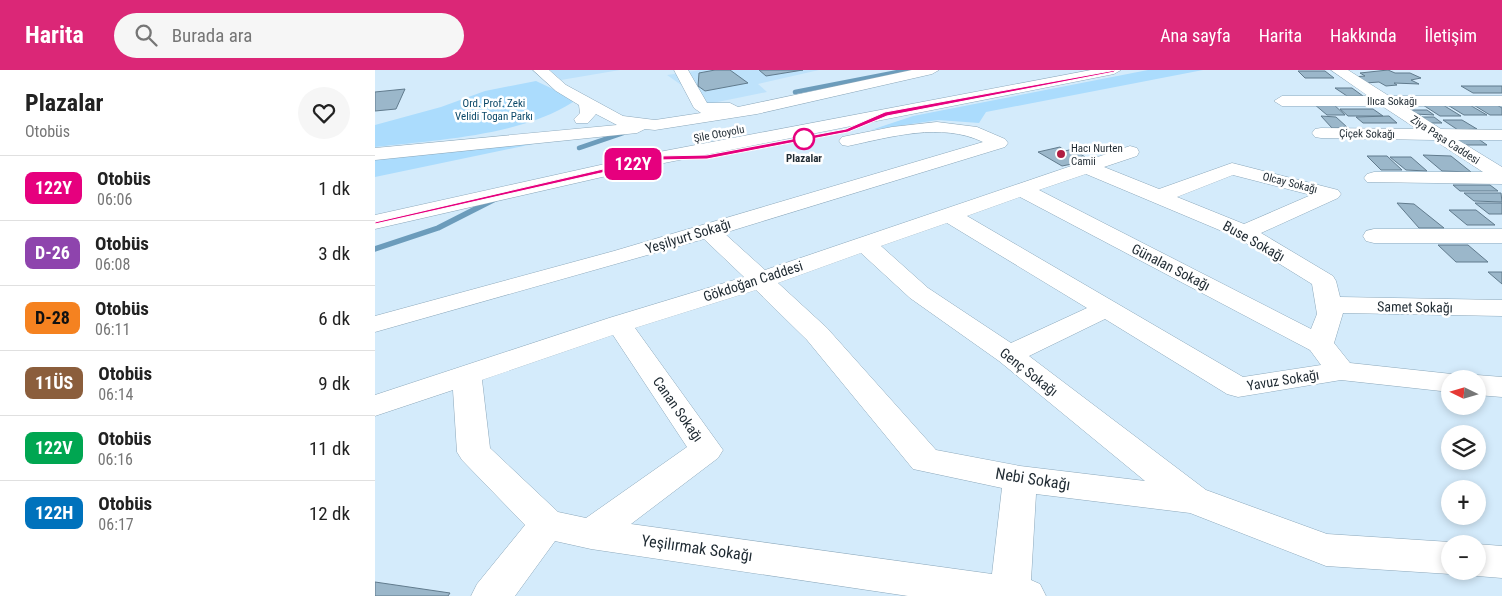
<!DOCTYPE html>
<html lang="tr">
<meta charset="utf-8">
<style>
:root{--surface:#fff;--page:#f6f6f6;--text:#222;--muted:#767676;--line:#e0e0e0;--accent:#db2777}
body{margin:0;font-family:"Roboto Condensed",sans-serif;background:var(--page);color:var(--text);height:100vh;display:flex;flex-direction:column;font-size:19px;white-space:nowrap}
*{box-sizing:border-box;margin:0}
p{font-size:16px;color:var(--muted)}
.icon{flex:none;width:28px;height:28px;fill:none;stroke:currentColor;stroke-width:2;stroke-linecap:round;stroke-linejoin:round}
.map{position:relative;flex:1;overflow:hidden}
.side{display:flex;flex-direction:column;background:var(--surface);width:375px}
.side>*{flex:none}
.badge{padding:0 10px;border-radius:8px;font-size:18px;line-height:32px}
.needle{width:32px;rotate:275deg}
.fabs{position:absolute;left:1066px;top:300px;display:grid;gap:10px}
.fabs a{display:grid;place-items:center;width:45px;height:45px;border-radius:50%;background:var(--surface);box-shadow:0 2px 8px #0003;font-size:25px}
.map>.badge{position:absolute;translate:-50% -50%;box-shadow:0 0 0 2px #fff}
.round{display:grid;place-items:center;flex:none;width:52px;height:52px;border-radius:26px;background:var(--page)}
.headline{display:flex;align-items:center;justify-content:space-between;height:85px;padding:0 25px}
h1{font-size:24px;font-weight:700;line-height:38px}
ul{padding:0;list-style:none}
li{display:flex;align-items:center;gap:15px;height:65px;padding:0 25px;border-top:1px solid var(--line)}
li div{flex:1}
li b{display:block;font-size:19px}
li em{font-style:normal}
li .badge{min-width:55px;font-weight:700;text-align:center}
header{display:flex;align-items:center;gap:30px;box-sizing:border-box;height:70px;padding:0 25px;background:var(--accent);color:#fff}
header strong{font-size:24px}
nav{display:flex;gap:28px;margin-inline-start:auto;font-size:18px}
.search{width:350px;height:45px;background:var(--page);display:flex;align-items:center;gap:12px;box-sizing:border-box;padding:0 18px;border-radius:28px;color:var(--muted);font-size:19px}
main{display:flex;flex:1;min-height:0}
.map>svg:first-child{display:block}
.built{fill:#bee2fb}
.green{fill:#abdcfd}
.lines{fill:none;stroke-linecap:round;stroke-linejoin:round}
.stream-far1{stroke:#6c9cbb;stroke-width:4.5}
.stream{stroke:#6c9cbb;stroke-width:5.5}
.building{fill:#9bb7ca;stroke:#617b8d}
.minor-casing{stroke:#8ca8bb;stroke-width:1}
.highway-casing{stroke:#8ca8bb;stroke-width:1}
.minor{fill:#fff;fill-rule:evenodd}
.highway{fill:#fff;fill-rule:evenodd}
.line{fill:#e6007e;stroke:#fff}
.stop-dot{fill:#fff;stroke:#e6007e;stroke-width:2.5}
.poi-dot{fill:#b01d41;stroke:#fff;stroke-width:2}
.labels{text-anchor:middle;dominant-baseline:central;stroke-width:5;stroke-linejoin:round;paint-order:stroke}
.far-street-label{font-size:11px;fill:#1f2a32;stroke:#fff}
.far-park-label{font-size:11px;fill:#0c4969;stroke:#fff}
.far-poi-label{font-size:11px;fill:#1f2a32;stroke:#fff;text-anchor:start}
.far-stop-label{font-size:11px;font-weight:bold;fill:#1f2a32;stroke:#fff}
.street-label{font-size:14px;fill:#1f2a32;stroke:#fff}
.near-street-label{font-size:16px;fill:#1f2a32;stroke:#fff}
</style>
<header>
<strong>Harita</strong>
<div class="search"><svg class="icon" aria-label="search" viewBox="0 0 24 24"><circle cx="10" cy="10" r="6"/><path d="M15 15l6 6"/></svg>Burada ara</div>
<nav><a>Ana sayfa</a><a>Harita</a><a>Hakkında</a><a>İletişim</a></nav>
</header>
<main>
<section class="side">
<div class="headline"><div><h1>Plazalar</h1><p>Otobüs</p></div><a class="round"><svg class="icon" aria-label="heart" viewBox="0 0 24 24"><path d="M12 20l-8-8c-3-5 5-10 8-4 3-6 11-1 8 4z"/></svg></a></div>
<ul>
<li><span class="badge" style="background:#e6007e;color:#fff">122Y</span><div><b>Otobüs</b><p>06:06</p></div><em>1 dk</em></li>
<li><span class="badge" style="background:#8e44ad;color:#fff">D-26</span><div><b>Otobüs</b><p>06:08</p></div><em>3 dk</em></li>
<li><span class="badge" style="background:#f58220;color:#111">D-28</span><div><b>Otobüs</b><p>06:11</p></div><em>6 dk</em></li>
<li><span class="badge" style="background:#8b5e3c;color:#fff">11ÜS</span><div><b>Otobüs</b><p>06:14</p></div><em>9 dk</em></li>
<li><span class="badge" style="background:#00a651;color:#fff">122V</span><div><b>Otobüs</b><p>06:16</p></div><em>11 dk</em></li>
<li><span class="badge" style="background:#0072bc;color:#fff">122H</span><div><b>Otobüs</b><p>06:17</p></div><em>12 dk</em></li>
</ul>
</section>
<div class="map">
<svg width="1127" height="526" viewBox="0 0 1127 526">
<rect width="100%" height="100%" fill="#d4ebfb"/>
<g class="built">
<polygon points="175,0 245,0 186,10"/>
<polygon points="326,0 444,0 383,14 392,22 328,35 312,19 292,5"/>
</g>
<g class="green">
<polygon points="773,0 828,0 611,42 604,53 563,50 496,60 538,46"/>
<path d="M161,11l36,17 1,4c-52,34 -138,38 -198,45v-22l66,-18 44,-16z"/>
<polygon points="182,69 0,107 0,87"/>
</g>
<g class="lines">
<g class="stream-far1">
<polyline points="420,22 533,0"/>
<polyline points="204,78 248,63"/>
</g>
<polyline class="stream" points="0,179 63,158 122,128"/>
</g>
<g class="building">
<polygon points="340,0 355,0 373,13 330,21 323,16 324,3"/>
<polygon points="384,0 428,0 391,6"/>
<polygon points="1013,0 1020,3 1035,3 1046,8 1036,10 1044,14 1019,13 1022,15 1011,16 1004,12 990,13 978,7 990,6 985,3"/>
<polygon points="923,1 950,1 959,8 930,8"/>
<polygon points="1086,16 1127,16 1127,23 1098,23"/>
<polygon points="960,18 977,18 988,26 972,26"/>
<polygon points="30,19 21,39 0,41 0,22"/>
<polygon points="957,33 970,45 952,45 939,34"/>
<polygon points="1071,34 1093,34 1112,45 1089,45"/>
<polygon points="1097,34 1120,34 1127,38 1127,45 1115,45"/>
<polygon points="1048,35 1068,35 1086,46 1065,46"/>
<polygon points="965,39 998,39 1008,46 973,46"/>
<polygon points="1034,40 1052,40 1059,45 1040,44"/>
<polygon points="946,46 961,47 973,58 957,58"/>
<polygon points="1014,46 1022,53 988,53 981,47"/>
<polygon points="1039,47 1059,47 1067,53 1049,53"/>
<polygon points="1068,50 1087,50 1102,59 1083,60"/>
<polygon points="1072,68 1102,68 1112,75 1083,75"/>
<polygon points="685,77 690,81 698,79 710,87 702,89 707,92 687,96 663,82"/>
<polygon points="1048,85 1076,86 1096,102 1067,101"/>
<polygon points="992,86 1012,86 1027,100 1006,100"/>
<polygon points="1015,87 1036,87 1052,101 1031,100"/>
<polygon points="1078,115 1115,115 1123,121 1085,121"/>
<polygon points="1089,123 1126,123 1127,132 1099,131"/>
<polygon points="1022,133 1039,134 1069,158 1044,158"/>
<polygon points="1100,133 1127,133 1127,144 1114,144"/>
<polygon points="1074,140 1101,140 1120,155 1092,155"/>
<polygon points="1063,175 1093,175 1113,192 1081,192"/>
<polygon points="1113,202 1127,202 1127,214"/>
<polygon points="0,512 75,523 73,526 0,526"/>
</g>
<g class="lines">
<g class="minor-casing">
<g id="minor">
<polygon points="158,0 174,0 191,15 248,46 280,50 326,43 319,38 299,0 313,0 332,33 355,33 363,37 537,0 564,0 557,4 382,44 280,60 270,59 262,63 0,90 0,78 242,55 221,44 213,53 201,53 199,49 205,43 204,35 181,21"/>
<polygon points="956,0 973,0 1014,26 1127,26 1127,36 1030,36 1066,59 1127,60 1127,70 1083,70 1127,97 1127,114 992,112 989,108 992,104 999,102 1108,102 1059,70 946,68 940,67 937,63 940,59 946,58 1042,59 1007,36 907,36 899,31 907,26 993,26"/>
<path d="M562,52l40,5 28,12 3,4 -3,4 -281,86 41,37 365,-124 7,2 2,4 -2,4 -33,11 55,22 73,-26 106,27 3,4 -3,4 -77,35 72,43 3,5 4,16 162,3v16l-159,-3 -9,30 16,20 111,12 2,4h-13v13l-109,-12 -103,17 -11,-3 -122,-75 -76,37 177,134 121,44 123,8 5,2h-5v27h8l-8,3 -124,-8 -136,-53 -154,-19 -5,86 9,4 6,12h-138l-317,-47 -36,-8 -40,55h-44l6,-12 48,-59 -63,-65 -5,-8 -4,-62 -78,26v-21l234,-77 135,-41 -40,-38 -329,93v-16l239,-65 369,-109c-42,-20 -92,-5 -135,4l-6,-1 -3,-4 3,-4 50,-10zM711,104l150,63 76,47 5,30 -6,15 -272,-139zM858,105l78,20 -67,29 -67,-27zM645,127l290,153 11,15 -78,12 -276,-161zM572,153l140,85 -76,35 -83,-55 -47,-42zM486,183l49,45 89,63 146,120 -125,-15 -84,-16 -109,-122 -49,-45zM381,220l51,50 106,129 89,19 -10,86 -361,-50 87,-66 5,-8 -88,-122zM238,265l74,112 -101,71 -28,-6 -68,-64 -8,-68z"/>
<polygon points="999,159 1127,159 1127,173 999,173 991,171 988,166 991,161"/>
<polygon points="1102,305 1127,307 1127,327 1102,325 1102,309 1091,309"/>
<polygon points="1102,474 1127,476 1127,508 1102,506 1088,501 1102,501"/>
</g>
</g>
<g class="highway-casing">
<polygon id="highway" points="716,0 746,0 739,4 284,94 0,159 0,145 284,82"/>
</g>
<use href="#minor" class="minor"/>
<use href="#highway" class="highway"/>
</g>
<polygon class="line" points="739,2 512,46 473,62 332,89 284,90 0,154 0,152 284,86 332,85 471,59 510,42 741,0"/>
<circle class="stop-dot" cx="429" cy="69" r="10"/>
<circle class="poi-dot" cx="686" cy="84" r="5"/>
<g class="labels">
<g class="far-street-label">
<text x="1017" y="31">Ilıca Sokağı</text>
<text transform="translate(344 64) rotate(-11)">Şile Otoyolu</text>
<text transform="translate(992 64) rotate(1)">Çiçek Sokağı</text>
<text transform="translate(1070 70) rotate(33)">Ziya Paşa Caddesi</text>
<text transform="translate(915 113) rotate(14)">Olcay Sokağı</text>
</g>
<g class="far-park-label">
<text x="119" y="33">Ord. Prof. Zeki<tspan x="119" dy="13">Velidi Togan Parkı</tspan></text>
</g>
<g class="far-poi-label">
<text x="696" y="78">Hacı Nurten<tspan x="696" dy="13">Camii</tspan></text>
</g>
<g class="far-stop-label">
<text x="429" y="88">Plazalar</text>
</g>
<g class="street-label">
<text transform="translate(313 166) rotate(-17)">Yeşilyurt Sokağı</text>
<text transform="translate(879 171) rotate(29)">Buse Sokağı</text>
<text transform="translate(796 197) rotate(27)">Günalan Sokağı</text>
<text transform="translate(378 211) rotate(-18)">Gökdoğan Caddesi</text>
<text transform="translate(1040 237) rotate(1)">Samet Sokağı</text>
<text transform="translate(654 302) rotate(38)">Genç Sokağı</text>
<text transform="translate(908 310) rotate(-9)">Yavuz Sokağı</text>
<text transform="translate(303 339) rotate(55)">Canan Sokağı</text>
</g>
<g class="near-street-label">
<text transform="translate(658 409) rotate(9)">Nebi Sokağı</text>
<text transform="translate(322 478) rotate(8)">Yeşilırmak Sokağı</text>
</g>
</g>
</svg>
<div class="fabs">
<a><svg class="needle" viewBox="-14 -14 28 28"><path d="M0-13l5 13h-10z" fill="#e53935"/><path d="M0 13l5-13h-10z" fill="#767676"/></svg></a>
<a><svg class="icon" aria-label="layers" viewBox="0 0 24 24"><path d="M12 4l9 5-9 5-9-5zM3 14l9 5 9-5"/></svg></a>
<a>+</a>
<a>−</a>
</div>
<b class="badge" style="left:258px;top:94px;background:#e6007e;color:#fff">122Y</b>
</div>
</main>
